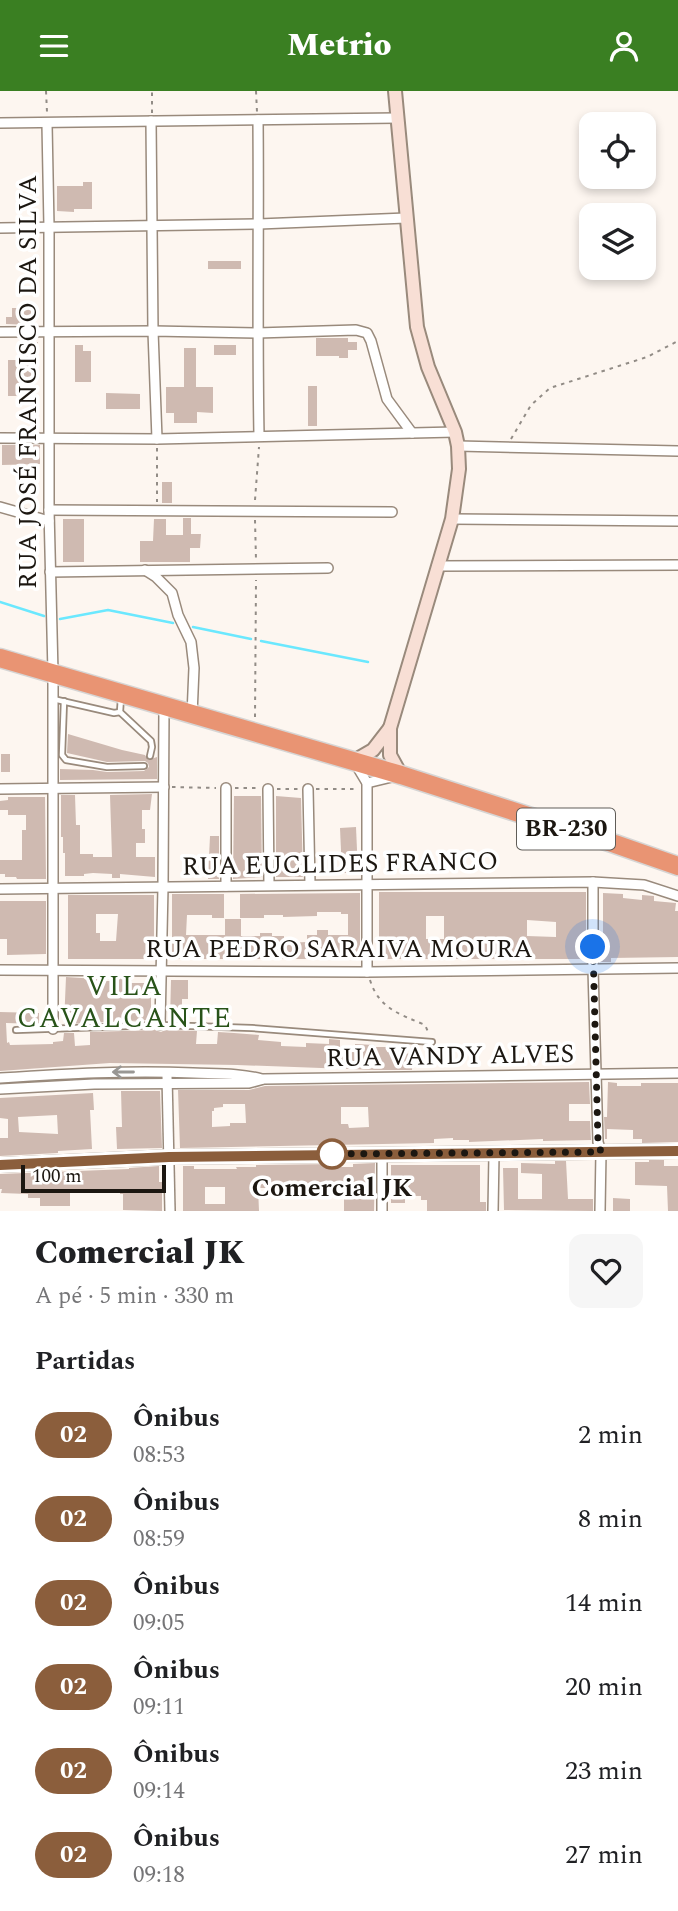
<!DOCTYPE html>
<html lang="pt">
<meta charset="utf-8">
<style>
:root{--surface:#fff;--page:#f6f6f6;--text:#202124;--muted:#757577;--accent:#3a7f22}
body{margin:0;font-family:Spectral,serif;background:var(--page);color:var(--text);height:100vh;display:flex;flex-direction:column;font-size:26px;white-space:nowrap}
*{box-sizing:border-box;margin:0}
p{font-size:23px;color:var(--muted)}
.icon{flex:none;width:38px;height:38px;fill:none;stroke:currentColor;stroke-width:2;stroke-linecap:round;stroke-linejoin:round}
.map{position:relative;height:1120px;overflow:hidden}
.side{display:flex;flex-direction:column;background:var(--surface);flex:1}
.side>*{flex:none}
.badge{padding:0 14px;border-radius:23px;font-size:24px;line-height:46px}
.fabs{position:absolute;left:579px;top:21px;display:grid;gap:14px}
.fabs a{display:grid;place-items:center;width:77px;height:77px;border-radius:14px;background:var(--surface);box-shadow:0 4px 10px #0003;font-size:35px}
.scale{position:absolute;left:21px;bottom:18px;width:145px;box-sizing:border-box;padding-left:7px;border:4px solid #1c1711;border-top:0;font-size:19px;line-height:24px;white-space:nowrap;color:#1c1711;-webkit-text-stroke:5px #fff;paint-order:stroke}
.you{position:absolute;width:35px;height:35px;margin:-18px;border:5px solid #fff;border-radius:50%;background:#1a73e8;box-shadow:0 0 0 10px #1a73e833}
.map>.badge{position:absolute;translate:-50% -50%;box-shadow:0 0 0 4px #fff}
h2{padding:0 35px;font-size:26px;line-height:63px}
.round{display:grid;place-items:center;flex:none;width:74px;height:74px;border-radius:14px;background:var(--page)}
.head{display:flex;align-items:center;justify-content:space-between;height:119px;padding:0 35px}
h1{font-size:33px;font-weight:800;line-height:52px}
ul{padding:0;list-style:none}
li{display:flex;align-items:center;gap:21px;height:84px;padding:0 35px}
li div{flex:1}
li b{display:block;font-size:26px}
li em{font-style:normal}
li .badge{min-width:77px;font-weight:700;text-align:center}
header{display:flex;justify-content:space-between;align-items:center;height:91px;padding:0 35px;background:var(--accent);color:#fff;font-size:32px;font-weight:800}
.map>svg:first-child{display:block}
.green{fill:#97d4b0}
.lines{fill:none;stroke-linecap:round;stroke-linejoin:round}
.stream{stroke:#6be8fe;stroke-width:2.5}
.building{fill:#cfbab1;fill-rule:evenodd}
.lane-casing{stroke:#998a7c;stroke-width:8}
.street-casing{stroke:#998a7c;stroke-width:12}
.secondary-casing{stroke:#998a7c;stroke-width:16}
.highway-casing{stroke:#d6d5d4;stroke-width:21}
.path{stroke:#928c86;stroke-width:2;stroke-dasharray:3.5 5;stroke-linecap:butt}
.lane{stroke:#fff;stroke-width:4.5}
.street{stroke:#fff;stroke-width:9}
.secondary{stroke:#f8dfd5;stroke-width:12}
.highway{stroke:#e99473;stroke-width:18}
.oneway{stroke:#999794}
.line-casing{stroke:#fff;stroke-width:16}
.line{stroke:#8b5e3c;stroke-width:10}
.walk{stroke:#1c1711;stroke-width:7;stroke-dasharray:0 12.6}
.stop-dot{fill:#fff;stroke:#8b5e3c;stroke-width:3.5}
.labels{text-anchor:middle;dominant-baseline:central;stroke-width:7;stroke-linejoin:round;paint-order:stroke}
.shield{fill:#fff;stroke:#605d58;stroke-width:2}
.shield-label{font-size:24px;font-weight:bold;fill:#1c1711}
.street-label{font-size:26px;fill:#1c1711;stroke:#fff}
.stop-label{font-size:26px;font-weight:bold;fill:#1c1711;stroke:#fff}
.neighbourhood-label{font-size:28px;letter-spacing:2px;fill:#285319;stroke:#fff}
</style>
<header><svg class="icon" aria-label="menu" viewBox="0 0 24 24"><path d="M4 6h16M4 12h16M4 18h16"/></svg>Metrio<svg class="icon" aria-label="person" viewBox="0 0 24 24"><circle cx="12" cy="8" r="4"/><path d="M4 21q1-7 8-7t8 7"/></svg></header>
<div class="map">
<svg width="678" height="1120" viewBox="0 0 678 1120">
<rect width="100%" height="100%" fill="#fdf6f0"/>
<polygon class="green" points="91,984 91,990 0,996 0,990"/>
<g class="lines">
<g class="stream">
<polyline points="0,511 44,525"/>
<polyline points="60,528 108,519 173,532"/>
<polyline points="193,536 251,548"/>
<polyline points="261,550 368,571"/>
</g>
</g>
<g class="building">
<polygon points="83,91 92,91 92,118 74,118 74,121 57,120 57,95 83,95"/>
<rect x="208" y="170" width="33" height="8"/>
<polygon points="12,217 31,217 31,234 6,233 6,226 12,226"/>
<polygon points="316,247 348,247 348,251 357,251 357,259 348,259 348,267 339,267 339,265 316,265"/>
<polygon points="20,251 38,251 38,287 30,287 30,305 8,305 8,269 20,269"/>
<polygon points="75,254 83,254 83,260 91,260 91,291 75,291"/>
<rect x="214" y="254" width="22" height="10"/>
<polygon points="184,257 196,257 196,296 213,296 213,322 197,321 197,332 174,332 174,322 166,322 166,296 184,296"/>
<rect x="308" y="295" width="9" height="40"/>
<polygon points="106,302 140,303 140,318 106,318"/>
<polygon points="2,354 40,354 40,373 2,374"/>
<rect x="162" y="391" width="10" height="21"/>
<polygon points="183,427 191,427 191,443 201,443 200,457 190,457 190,471 140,471 140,450 153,450 154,428 166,428 166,444 183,444"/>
<rect x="63" y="428" width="21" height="43"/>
<polygon points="68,643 122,659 145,664 148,669 157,666 157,688 60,689 60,678 93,679 107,681 144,680 149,676 148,672 145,670 107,671 67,662"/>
<rect x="1" y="663" width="9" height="18"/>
<polygon points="152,703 150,719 142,719 142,738 145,738 145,752 136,752 136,766 155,766 155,786 120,783 120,787 112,787 112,783 93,782 84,783 84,785 65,785 65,762 63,762 63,746 61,746 61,704 75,704 76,734 80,734 80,763 93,763 93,766 112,766 110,704"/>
<polygon points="234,705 261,705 262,786 233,788"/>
<polygon points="276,705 301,707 303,786 276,786"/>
<polygon points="8,706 45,706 46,788 17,788 16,786 5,786 5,783 0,783 0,769 22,769 22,739 26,739 26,724 8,724 8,719 0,719 0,710 8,709"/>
<polygon points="356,736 358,782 342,782 340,737"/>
<polygon points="210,745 219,745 219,788 208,788"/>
<path d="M379,801h207v67h-207zM426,825h18v23h-18zM527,829l29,2v15l-29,-1z"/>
<polygon points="360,802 360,868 172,868 172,803 224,803 224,827 212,827 212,824 187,824 186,844 225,844 225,828 241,828 241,845 260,845 260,842 272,842 272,845 284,845 284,852 307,851 307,844 317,844 317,839 328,839 328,844 348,844 348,823 341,823 341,821 317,821 317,825 283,826 283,824 264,824 264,827 240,827 240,803"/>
<polygon points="603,802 623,803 623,807 642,809 642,804 654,805 654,810 676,812 675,820 678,820 678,866 611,867 611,871 600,871 600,856 603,856"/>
<path d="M68,804h86v64h-86zM96,823h22l-2,27h-16v-8h-4z"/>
<polygon points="0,810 46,810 46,863 7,864 7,848 0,848"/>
<polygon points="66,886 97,888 97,890 113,890 113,887 132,888 131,892 151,892 151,929 64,933"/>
<polygon points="171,889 188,889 188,908 182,908 182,924 187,924 187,930 170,929"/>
<polygon points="0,921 39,922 39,933 6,932 7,952 9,951 10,954 53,953 53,951 63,950 64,942 74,942 75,955 90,954 90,941 155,939 161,941 165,939 197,940 196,953 217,953 218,941 234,942 259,944 258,949 281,951 281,955 306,956 306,952 329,953 329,948 340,949 340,957 355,957 355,953 375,954 375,956 388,956 387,961 413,963 412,979 375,979 237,974 110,972 0,980"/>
<path d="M589,991l1,22h-21v17h21l1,19 -48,1v-2l-74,3v-2h-16v-2l-19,1v4l-254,5 -2,-58h71l16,-4zM223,1013h22l1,19h-16v3l-18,1v-16h2v-3l9,-1zM341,1016h27l1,20 -20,1 -1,-4h-7z"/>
<polygon points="608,991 617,992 617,995 641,995 641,992 678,992 678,1051 642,1052 642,1048 633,1048 633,1039 607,1038 607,1048 605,1048 604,1026 607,1026"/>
<polygon points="121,1000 160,1000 162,1057 117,1058 116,1036 122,1036"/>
<path d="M93,1002l1,17h-4l2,39 -34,2v2l-58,3v-18h8v-19l-8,-1v-20zM57,1024l1,19 -39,-2 -1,-15z"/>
<polygon points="649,1069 664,1069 664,1075 678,1075 678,1120 668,1120 667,1095 635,1094 635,1071 649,1071"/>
<polygon points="555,1070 566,1070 568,1108 593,1108 593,1120 504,1119 503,1077 518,1077 518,1108 542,1108 542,1083 521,1082 521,1072 555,1073"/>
<path d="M375,1072l-1,48h-30v-22l-38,3v7h-9v-14h-30v3h-9l1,23h-76v-45h11v3h43l-1,-2h20v-2l79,-1v3h18v-3zM205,1096h20v17h-20z"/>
<polygon points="391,1074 480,1074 480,1111 486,1111 486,1120 427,1120 427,1109 421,1109 421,1105 405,1105 405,1112 391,1112"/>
<polygon points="159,1075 159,1091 162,1091 162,1120 123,1119 123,1103 120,1103 120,1100 70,1099 70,1115 40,1115 40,1107 28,1107 28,1103 1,1102 2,1098 0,1098 0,1083 129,1078 129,1077"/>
<polygon points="613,1107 630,1108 630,1120 613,1120"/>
</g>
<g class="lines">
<g class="lane-casing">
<g id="lane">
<polyline points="121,606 120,621 151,650 152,656 150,665"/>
<polyline points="53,608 114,622 120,621"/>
<polyline points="64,610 62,664 66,669 107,676 144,675"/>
<polyline points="16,939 160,934 252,937 432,951"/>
</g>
</g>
<g class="street-casing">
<g id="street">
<path d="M258,29c1,105 -1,210 1,315"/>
<polyline points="151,30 153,240 157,348"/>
<polyline points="0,32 397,27"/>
<polyline points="47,33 49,136 49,419 53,582 53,938"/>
<polyline points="0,137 259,133 406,127"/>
<polyline points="0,241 153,240 257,242 356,239 367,242 371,250 387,308 412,342"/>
<polyline points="0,347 157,348 455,341"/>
<polyline points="458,355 678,360"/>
<polyline points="0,416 49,430"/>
<polyline points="49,419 392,421"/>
<polyline points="452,428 678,430"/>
<polyline points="437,475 678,474"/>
<polyline points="145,479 156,486 172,502 178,524 191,551 194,577 192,624"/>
<polyline points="50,481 328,477"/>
<polyline points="355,672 367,692 367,881"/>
<polyline points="367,692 396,685"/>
<polyline points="0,698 164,696"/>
<polyline points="268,698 269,794"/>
<polyline points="308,698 310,793"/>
<polyline points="593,791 593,878 598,1051 601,1061 600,1120"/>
<polyline points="226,795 226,697"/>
<polyline points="0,798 593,791 644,794 678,805"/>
<polyline points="0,879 367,881 678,877"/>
<polyline points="160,934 163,796 164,616"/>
<polyline points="167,985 170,1120"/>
<path d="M0,987c64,-4 128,-8 193,-5 23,1 47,0 69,6"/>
<polyline points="0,998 94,993 249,992 264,988 678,982"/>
<polyline points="382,1062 382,1120"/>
<polyline points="493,1120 494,1063"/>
</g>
</g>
<g class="secondary-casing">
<g id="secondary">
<polyline points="395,0 417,236 428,276 455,341 458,355 459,378 452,428 390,637 390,664 401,684"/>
<polyline points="354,670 373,659 390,637"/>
<polyline points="0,1074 169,1066 678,1060"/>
</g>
</g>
<g class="highway-casing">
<polyline id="highway" points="0,567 401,684 615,753 678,775"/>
</g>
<g class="path">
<polyline points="46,0 47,21"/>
<polyline points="256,0 257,21"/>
<polyline points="152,22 152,0"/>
<polyline points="511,348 531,314 550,297 647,266 678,250"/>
<polyline points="157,357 157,411"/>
<polyline points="255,409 259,356"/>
<polyline points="255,429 256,469"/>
<polyline points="255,626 256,489"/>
<polyline points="172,696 216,697"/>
<polyline points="235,697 258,697"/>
<polyline points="277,698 300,698"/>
<polyline points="316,698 356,698"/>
<path d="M370,889c9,29 30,34 55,45l4,9"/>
<polyline points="433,959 433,974"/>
</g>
<use href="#lane" class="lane"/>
<use href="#street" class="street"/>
<use href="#secondary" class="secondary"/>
<use href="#highway" class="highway"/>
</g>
<defs><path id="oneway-shaft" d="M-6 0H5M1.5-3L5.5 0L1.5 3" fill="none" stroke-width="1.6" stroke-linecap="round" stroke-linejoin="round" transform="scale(1.75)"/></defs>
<use class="oneway" href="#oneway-shaft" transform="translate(123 981) rotate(180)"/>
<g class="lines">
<g class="line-casing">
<polyline id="line" points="0,1074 169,1066 678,1060"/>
</g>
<use href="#line" class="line"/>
<polyline class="walk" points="332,1063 329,1063 601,1061 598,1051 593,856"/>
</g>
<circle class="stop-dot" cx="332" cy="1063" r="14"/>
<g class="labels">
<rect class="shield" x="517" y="717.5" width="98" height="41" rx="5"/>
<g class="shield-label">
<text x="566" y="738">BR-230</text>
</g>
<g class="street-label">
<text transform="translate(28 291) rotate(-90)">RUA JOSÉ FRANCISCO DA SILVA</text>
<text transform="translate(340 773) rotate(-1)">RUA EUCLIDES FRANCO</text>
<text x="339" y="858">RUA PEDRO SARAIVA MOURA</text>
<text transform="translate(450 965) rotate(-1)">RUA VANDY ALVES</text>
</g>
<g class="stop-label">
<text x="332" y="1097">Comercial JK</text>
</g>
<g class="neighbourhood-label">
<text x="125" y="895">VILA<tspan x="125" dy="32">CAVALCANTE</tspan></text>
</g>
</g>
</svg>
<div class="fabs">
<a><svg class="icon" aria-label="locate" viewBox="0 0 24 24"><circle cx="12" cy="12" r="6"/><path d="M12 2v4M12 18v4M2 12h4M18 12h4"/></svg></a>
<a><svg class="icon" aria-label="layers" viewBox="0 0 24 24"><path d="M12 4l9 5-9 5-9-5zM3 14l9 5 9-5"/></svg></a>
</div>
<div class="scale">100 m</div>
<div class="you" style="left:593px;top:856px"></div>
</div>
<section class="side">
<div class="head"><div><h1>Comercial JK</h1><p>A pé · 5 min · 330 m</p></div><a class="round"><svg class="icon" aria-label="heart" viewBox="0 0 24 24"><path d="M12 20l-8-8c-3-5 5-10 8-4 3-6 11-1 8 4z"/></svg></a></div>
<h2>Partidas</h2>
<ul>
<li><span class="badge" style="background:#8b5e3c;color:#fff">02</span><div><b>Ônibus</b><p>08:53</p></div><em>2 min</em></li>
<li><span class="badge" style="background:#8b5e3c;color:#fff">02</span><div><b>Ônibus</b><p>08:59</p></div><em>8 min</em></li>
<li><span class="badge" style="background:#8b5e3c;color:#fff">02</span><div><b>Ônibus</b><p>09:05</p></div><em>14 min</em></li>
<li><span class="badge" style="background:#8b5e3c;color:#fff">02</span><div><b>Ônibus</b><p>09:11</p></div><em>20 min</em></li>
<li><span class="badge" style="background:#8b5e3c;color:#fff">02</span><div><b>Ônibus</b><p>09:14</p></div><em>23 min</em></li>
<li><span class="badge" style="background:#8b5e3c;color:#fff">02</span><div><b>Ônibus</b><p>09:18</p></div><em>27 min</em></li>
</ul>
</section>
